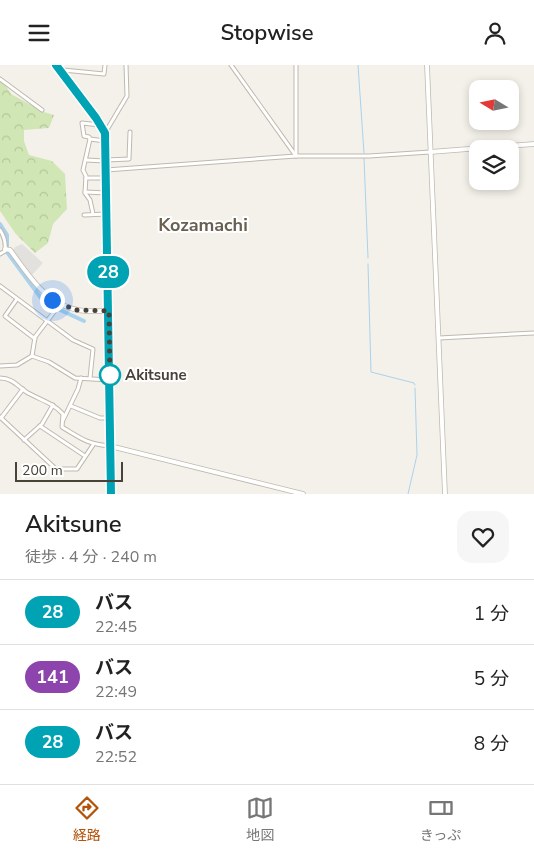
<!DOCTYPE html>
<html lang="ja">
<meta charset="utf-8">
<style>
:root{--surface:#fff;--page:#f6f6f6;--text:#222;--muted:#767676;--line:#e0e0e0;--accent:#b45309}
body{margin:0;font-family:"Nunito Sans","Noto Sans JP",sans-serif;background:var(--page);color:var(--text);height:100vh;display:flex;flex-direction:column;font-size:19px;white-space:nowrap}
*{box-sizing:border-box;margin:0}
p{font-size:16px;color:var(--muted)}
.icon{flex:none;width:28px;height:28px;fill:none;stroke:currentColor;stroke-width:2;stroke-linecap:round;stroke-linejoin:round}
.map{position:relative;height:429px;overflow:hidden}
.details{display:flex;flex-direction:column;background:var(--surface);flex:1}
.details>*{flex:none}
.badge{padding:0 10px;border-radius:16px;font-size:18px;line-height:32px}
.needle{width:32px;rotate:280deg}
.fabs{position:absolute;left:469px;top:15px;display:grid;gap:10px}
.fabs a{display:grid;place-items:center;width:50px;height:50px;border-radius:10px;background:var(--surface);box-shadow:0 2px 8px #0003;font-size:25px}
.scale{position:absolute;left:15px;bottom:12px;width:108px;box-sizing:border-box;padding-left:5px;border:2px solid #484238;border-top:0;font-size:14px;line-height:18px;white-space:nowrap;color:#484238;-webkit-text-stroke:4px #fff;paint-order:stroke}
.you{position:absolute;width:25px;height:25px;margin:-12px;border:4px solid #fff;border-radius:50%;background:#1a73e8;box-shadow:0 0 0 8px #1a73e833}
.map>.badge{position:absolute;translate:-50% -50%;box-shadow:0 0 0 2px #fff}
.round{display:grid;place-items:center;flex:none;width:52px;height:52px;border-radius:15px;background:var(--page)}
.summary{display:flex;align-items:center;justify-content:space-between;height:85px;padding:0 25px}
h1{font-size:24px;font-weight:600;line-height:38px}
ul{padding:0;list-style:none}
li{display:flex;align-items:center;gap:15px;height:65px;padding:0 25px;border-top:1px solid var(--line)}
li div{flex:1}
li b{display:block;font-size:19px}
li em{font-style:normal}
li .badge{min-width:55px;font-weight:700;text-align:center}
header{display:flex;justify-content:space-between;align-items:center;height:65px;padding:0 25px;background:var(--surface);font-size:22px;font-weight:600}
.tabs{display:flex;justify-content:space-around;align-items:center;height:70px;border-top:1px solid var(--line);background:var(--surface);font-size:14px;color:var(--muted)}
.tabs a{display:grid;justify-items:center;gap:2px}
.tabs .active{color:var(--accent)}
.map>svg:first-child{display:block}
.forest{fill:url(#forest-crowns)}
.parking{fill:#e3e1de}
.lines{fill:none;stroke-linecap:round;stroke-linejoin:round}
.stream{stroke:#aad2ed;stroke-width:1}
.canal{stroke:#aad2ed;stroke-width:4}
.minor-casing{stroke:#bfb9ad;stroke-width:5}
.tertiary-casing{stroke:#bfb9ad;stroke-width:5.5}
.primary-casing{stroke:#debb6e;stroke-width:6}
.minor{stroke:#fff;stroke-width:3}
.tertiary{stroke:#fff;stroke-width:4}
.primary{stroke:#f9de9e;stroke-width:4.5}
.line-casing{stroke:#fff;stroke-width:11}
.line{stroke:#00a3b4;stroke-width:8}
.walk{stroke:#484238;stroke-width:5;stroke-dasharray:0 9}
.stop-dot{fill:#fff;stroke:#00a3b4;stroke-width:2.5}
.labels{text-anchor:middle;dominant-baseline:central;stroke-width:4;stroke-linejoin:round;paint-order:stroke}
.stop-label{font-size:15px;font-weight:bold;fill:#484238;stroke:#fff;text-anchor:start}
.quarter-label{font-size:18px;font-weight:bold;fill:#6a6050;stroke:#fff}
</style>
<header><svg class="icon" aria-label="menu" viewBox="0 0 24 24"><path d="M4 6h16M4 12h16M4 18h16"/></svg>Stopwise<svg class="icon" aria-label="person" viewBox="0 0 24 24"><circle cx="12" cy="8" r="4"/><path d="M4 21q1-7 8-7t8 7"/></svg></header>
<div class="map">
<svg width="534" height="429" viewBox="0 0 534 429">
<defs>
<pattern id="forest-crowns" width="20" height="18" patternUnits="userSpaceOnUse" patternTransform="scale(1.25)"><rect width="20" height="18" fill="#d1e6b5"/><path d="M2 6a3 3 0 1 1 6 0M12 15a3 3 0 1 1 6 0" fill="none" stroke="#b5c69c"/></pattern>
</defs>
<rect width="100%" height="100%" fill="#f4f1ea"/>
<polygon class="forest" points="0,12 11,29 44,47 54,50 49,63 24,65 24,76 29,90 52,96 65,109 67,144 53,159 48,178 35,188 15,168 0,146"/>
<polygon class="parking" points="22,179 43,198 32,210 13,185 15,182"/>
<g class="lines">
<g class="stream">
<polyline points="358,0 364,88"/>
<polyline points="364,93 368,193"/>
<polyline points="368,199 371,307 414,318 415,320"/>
<polyline points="408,429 417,390 415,323"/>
</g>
<g class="canal">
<polyline points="0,159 7,170 7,182"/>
<polyline points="7,187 41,233 54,241"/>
<polyline points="58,244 84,256"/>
</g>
<g class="minor-casing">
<g id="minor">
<polyline points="231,0 296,91"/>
<polyline points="296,0 296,91"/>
<polyline points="63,5 104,9 105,0"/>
<polyline points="0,14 42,45"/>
<polyline points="105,68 127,31 126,0"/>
<polyline points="90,74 105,76"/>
<polyline points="86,95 105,96"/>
<polyline points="106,95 129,94 130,67"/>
<polyline points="106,105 296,91 369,91 430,87"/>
<polyline points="86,113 107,113"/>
<polyline points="85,127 107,128"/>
<polyline points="93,149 90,135 85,128 86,111 83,105 90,74 89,72 84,71 82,58 100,60"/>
<polyline points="84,150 107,149"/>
<path d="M0,165c4,6 6,13 5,21l-5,3"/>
<polyline points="0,221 73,275 93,284 90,313"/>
<polyline points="17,234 5,251 35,274"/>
<polyline points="439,273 534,268"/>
<polyline points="32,291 35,272 60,239"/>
<polyline points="0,301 17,300 32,291 49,297 75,313 109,315"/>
<path d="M0,313c13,0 18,9 28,15 13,7 25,10 35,21l-1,13c20,12 25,17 48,19"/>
<polyline points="71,341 100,353 110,353"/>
<polyline points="0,352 56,404 77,404 93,380"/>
<polyline points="1,353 23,324"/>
<polyline points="63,355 78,324 81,313"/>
<polyline points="40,361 85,391"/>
<polyline points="24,375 42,359 53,340"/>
</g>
</g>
<g class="tertiary-casing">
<g id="tertiary">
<polyline points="427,0 445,429"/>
<polyline points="430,87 534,79"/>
<path d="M5,184l5,1c18,24 36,55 68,60 10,2 21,1 31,1"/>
<polyline points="110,381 303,429"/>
</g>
</g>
<g class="primary-casing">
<polyline id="primary" points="56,0 96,53 105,68 111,429"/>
</g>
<use href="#minor" class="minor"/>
<use href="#tertiary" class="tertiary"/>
<use href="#primary" class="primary"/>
</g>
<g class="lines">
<g class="line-casing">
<polyline id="line" points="56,0 96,53 105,68 111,429"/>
</g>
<use href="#line" class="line"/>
<polyline class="walk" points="52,235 76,245 109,246 110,315 110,310"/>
</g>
<circle class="stop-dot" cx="110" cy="310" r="10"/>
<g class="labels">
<g class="stop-label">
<text x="125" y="310">Akitsune</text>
</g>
<g class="quarter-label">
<text x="203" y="160">Kozamachi</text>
</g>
</g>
</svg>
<div class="fabs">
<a><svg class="needle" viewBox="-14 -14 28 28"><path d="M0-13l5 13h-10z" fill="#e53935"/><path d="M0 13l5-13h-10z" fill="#767676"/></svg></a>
<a><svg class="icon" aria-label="layers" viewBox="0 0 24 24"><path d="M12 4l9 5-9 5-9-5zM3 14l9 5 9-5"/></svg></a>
</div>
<div class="scale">200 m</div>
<div class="you" style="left:52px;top:235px"></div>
<b class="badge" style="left:108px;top:207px;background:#00a3b4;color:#fff">28</b>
</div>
<section class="details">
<div class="summary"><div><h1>Akitsune</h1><p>徒歩 · 4 分 · 240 m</p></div><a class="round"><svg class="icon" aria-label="heart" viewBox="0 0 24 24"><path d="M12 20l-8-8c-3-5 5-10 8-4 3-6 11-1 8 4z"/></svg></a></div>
<ul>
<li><span class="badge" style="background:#00a3b4;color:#fff">28</span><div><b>バス</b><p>22:45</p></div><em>1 分</em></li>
<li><span class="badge" style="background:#8e44ad;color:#fff">141</span><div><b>バス</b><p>22:49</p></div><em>5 分</em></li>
<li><span class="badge" style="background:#00a3b4;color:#fff">28</span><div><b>バス</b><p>22:52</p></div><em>8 分</em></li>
</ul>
</section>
<nav class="tabs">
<a class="active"><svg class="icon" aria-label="directions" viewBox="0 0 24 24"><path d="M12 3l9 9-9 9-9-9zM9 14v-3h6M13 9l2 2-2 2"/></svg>経路</a>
<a><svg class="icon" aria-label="map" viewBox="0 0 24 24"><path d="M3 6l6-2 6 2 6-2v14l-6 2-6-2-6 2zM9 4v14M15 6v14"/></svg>地図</a>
<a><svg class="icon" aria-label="tickets" viewBox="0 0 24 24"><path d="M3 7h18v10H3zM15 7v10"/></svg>きっぷ</a>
</nav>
